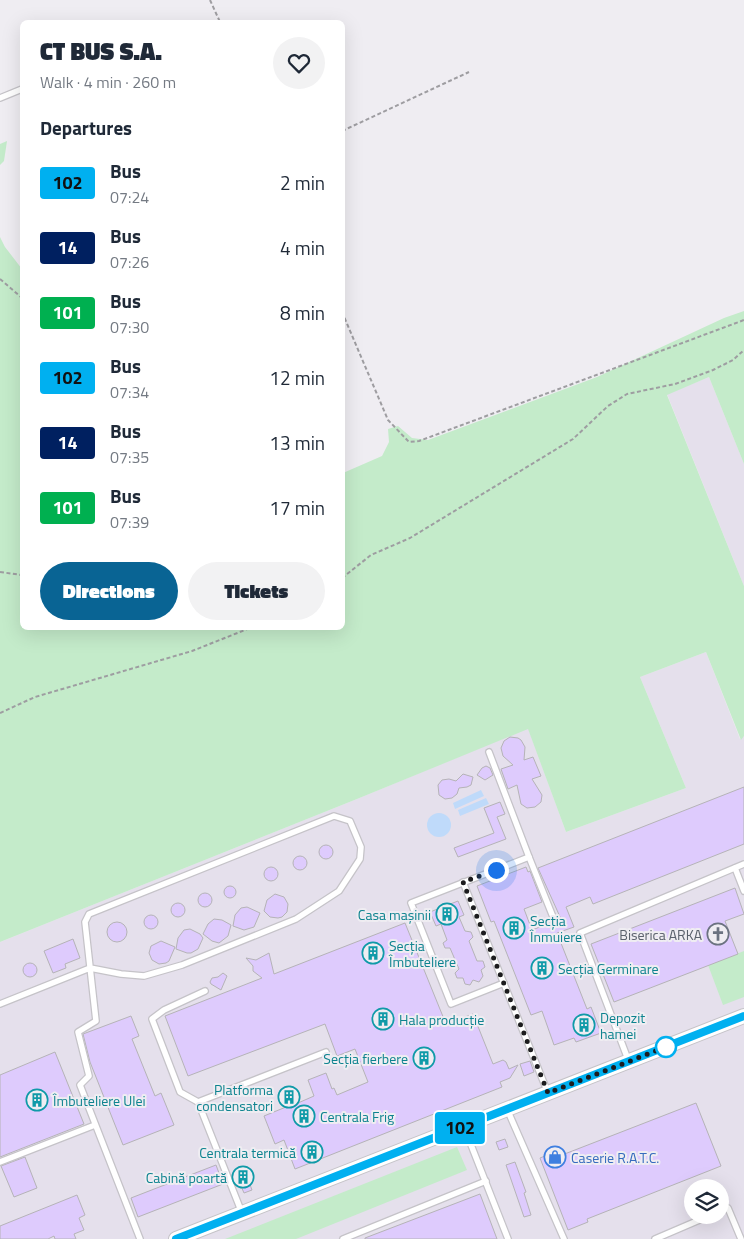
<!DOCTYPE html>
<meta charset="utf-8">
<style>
:root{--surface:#fff;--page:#f2f2f3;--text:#1f2937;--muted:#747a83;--accent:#096494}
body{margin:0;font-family:"Titillium Web",sans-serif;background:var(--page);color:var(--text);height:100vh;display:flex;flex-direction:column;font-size:19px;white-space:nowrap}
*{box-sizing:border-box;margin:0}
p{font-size:16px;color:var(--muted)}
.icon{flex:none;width:28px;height:28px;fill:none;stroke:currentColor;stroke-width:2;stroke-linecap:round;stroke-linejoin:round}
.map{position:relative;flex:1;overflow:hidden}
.sheet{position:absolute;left:20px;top:20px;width:325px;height:610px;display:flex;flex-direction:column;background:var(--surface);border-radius:8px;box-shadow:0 5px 20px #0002}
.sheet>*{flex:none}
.badge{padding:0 10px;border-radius:4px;font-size:18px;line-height:32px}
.controls{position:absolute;left:684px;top:1179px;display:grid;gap:10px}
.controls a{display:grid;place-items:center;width:45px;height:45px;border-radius:50%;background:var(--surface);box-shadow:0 5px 20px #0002;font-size:25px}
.you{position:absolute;width:25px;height:25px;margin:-12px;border:4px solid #fff;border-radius:50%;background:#1a73e8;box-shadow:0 0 0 8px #1a73e833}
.map>.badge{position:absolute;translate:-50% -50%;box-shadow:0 0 0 2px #fff}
h2{padding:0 20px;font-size:19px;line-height:45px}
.round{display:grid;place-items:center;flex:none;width:52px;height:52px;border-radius:26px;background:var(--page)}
.overview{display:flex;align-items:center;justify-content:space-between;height:85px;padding:0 20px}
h1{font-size:24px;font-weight:800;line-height:38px}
.cta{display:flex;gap:10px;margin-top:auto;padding:10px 20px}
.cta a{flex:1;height:58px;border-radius:30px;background:var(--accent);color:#fff;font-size:20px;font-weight:800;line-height:58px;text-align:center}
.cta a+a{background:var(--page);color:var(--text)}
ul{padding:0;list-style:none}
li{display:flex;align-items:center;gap:15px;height:65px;padding:0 20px}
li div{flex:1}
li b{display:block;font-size:19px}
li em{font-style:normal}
li .badge{min-width:55px;font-weight:700;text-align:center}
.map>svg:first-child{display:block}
.built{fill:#e5e0ec;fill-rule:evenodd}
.green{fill:#c4ebca}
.water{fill:#bfdafa}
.building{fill:#decbfd;stroke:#b5b3b7}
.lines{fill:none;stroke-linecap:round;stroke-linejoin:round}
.service-casing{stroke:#c5c3c8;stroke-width:8}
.tertiary-casing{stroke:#c5c3c8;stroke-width:16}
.path{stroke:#9e9da1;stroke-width:2;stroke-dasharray:4 2.5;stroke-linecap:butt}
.service{stroke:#fff;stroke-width:5.5}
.tertiary{stroke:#fff;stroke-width:14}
.line-casing{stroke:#fff;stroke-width:11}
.line{stroke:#00b0f0;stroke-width:8}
.walk{stroke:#1c1c1e;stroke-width:5;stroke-dasharray:0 9}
.stop-dot{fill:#fff;stroke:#00b0f0;stroke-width:2.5}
.labels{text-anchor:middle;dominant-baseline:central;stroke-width:4;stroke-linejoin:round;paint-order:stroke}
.culture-label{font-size:14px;fill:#0d838f;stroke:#efedf2;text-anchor:start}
.worship-label{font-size:14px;fill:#5b616d;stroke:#efedf2;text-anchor:end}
.shop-label{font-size:14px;fill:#366cbe;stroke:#efedf2;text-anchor:start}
</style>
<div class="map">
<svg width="744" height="1239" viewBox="0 0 744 1239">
<rect width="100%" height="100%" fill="#efedf2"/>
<g class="built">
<polygon points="709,377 744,464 744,586 667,394"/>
<path d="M706,652l34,87 4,-3v503h-744v-297l357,-143 171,-71 38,104 120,-44 -46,-111zM692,1188h28v27h-28z"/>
</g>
<g class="green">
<polygon points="7,141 4,161 0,165 0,144"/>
<polygon points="0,237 5,247 22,269 22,628 342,628 343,473 382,456 389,442 388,429 398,426 412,438 428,440 597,377 724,318 744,311 744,464 709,377 667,395 744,586 744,736 741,740 706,652 640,677 686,788 566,832 528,729 357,799 0,942"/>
<polygon points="744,951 744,997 723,1005 708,965"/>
<polygon points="457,1147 467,1170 296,1239 225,1239"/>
</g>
<g class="water">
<polygon points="481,790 484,796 455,809 453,803"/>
<polygon points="486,798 489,804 460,816 458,810"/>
<circle cx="439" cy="825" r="12"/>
</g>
<g class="building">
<polygon points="510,737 518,738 521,740 525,747 524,760 533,757 541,776 532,779 542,795 541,802 535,807 527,808 521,804 517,785 508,789 501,769 513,765 503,756 501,748 504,741"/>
<polygon points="486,766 490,768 493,775 485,780 477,775 482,768"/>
<polygon points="463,774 473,777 471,785 467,787 459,788 457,794 452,798 445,799 439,795 438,785 442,780 449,779 456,781"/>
<polygon points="744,787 744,844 593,904 590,897 566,907 574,927 557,933 587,1009 591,1007 601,1033 576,1042 574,1038 554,1045 542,1011 531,1015 494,921 491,922 477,886 526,867 528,872 530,871 542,902 524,909 532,930 561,919 538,868"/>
<polygon points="500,802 505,814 497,817 506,839 458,857 454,848 494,833 484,808"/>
<circle cx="326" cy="852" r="7"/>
<circle cx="300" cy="863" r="7"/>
<circle cx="271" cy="874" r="7"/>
<circle cx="230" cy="892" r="6"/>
<polygon points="735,888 744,914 725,921 738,954 614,1002 591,944"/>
<circle cx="205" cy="900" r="7"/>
<polygon points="275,894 284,897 288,904 287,912 282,917 278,918 270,917 264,911 267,900"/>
<polygon points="458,901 464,915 459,917 465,931 471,932 473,937 469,941 477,961 483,961 485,967 481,970 483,976 479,982 473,980 470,985 465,984 463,978 457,978 455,973 459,969 450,948 445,948 443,943 447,940 441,924 436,926 430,912"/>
<circle cx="178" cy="910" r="7"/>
<polygon points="247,907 260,913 254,927 244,930 233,926 235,915 241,908"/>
<circle cx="151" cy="922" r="7"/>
<polygon points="214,919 222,920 231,925 228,936 219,943 212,941 203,934 208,924"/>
<circle cx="117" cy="932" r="10"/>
<polygon points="405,923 446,1024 473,1014 493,1064 503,1060 506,1062 509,1069 518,1065 510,1078 500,1082 502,1087 295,1169 284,1140 275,1144 264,1116 286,1107 280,1090 291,1086 298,1103 314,1096 308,1080 326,1073 332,1089 334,1088 337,1095 368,1082 355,1049 337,1056 325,1024 188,1076 165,1016 262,978 253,971 253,966 246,958 256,960 269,953 274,974"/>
<polygon points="190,929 200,934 203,938 198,949 191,953 187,953 176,949 178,938 184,930"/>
<polygon points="73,939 80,958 65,964 66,968 53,973 44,951"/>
<polygon points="161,941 175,947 169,961 166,963 159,964 152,960 149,953 151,946"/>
<circle cx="30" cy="970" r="7"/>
<polygon points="223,973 227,976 221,990 211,984 210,982 212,978 218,977"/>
<polygon points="131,1016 139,1036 132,1039 155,1096 161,1093 174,1125 123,1145 90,1062 83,1034"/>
<polygon points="55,1052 84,1124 0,1157 0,1075"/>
<polygon points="530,1061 534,1072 524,1076 520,1064"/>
<polygon points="696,1103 721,1166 587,1219 588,1222 568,1230 540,1158 560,1150 562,1155"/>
<polygon points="505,1139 508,1147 499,1150 496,1142"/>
<polygon points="25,1157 37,1188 14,1197 1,1166"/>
<polygon points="515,1162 526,1192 524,1193 531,1215 524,1217 506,1165"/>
<polygon points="216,1165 223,1184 138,1217 131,1198"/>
<polygon points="245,1167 251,1182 249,1182 252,1190 244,1193 235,1172"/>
<polygon points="480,1194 497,1239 365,1239 365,1238"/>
<polygon points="77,1195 85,1215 79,1218 84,1230 74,1234 76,1239 55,1239 54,1236 48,1239 0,1239 0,1226"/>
</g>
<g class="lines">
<g class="service-casing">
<g id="service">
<polyline points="0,98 22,89"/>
<polyline points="489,752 529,857 411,903 451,1004 504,983"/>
<polyline points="529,857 553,917"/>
<polyline points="735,868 744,891"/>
<polyline points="463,882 548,1093"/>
<polyline points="0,1004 90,968 121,974 144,976 182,965 296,919 339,891 360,859 361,847 350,821 334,816 89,914 85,922 96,1021 78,1032 89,1076 80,1085 140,1239"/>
<polyline points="629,1062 580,933 744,864"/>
<polyline points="198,1102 180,1092 152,1019 164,1010 205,991"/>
<polyline points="507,1109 564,1239"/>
<polyline points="464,1127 508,1239"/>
<polyline points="0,1162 95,1125"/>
<polyline points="720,1211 728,1208 741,1239"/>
<polyline points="242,1213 198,1102 326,1052"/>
<polyline points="343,1239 486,1181"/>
<polyline points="655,1239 711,1215"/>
</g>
</g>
<g class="tertiary-casing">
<polyline id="tertiary" points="176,1239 744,1016"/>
</g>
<g class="path">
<polyline points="210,0 220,22"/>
<polyline points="342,131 469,72"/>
<polyline points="0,279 22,298"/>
<polyline points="342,312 388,420 409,442 419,441 744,320"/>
<polyline points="0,572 22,575"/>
<polyline points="342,578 371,555 410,538 573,439 608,406 627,394 675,384 713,370 733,360 744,350"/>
<polyline points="0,713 35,697 192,651 250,628"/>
</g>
<use href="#service" class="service"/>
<use href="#tertiary" class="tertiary"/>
</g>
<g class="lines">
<g class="line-casing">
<polyline id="line" points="176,1239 744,1016"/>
</g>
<use href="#line" class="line"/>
<polyline class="walk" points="496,870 463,882 548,1093 666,1047"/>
</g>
<defs>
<g id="building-ring" transform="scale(1.125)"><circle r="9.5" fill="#efedf2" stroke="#0f9aa8" stroke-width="1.5"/><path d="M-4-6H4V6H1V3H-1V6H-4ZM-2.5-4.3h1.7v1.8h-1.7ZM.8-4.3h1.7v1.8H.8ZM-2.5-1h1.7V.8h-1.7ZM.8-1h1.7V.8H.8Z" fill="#0f9aa8"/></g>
<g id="church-ring" transform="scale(1.125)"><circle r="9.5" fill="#efedf2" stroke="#6b7280" stroke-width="1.5"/><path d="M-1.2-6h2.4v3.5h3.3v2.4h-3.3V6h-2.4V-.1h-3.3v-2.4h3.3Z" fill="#6b7280"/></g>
<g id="shop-ring" transform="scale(1.125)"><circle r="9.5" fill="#efedf2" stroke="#3f7fe0" stroke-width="1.5"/><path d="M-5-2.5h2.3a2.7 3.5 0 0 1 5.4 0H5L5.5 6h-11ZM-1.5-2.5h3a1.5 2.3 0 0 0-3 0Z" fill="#3f7fe0"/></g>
</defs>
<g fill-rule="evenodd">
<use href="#building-ring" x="447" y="914"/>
<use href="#building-ring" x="514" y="928"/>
<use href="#church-ring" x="718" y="934"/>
<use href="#building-ring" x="373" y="953"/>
<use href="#building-ring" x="542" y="968"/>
<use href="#building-ring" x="383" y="1019"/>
<use href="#building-ring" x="584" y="1025"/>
<use href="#building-ring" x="424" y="1058"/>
<use href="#building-ring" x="289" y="1097"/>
<use href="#building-ring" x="37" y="1100"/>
<use href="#building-ring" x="304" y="1116"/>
<use href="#building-ring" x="312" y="1152"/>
<use href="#shop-ring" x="555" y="1157"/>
<use href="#building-ring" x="243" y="1177"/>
</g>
<circle class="stop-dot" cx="666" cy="1047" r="10"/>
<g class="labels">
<g class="culture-label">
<text x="431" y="914" text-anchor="end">Casa mașinii</text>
<text x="530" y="920">Secția<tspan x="530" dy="16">Înmuiere</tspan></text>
<text x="389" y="945">Secția<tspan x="389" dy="16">Îmbuteliere</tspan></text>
<text x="558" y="968">Secția Germinare</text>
<text x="600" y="1017">Depozit<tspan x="600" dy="16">hamei</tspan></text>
<text x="399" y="1019">Hala producție</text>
<text x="408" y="1058" text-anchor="end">Secția fierbere</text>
<text x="273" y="1089" text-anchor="end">Platforma<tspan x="273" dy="16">condensatori</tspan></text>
<text x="53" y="1100">Îmbuteliere Ulei</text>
<text x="320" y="1116">Centrala Frig</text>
<text x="296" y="1152" text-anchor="end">Centrala termică</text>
<text x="227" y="1177" text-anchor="end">Cabină poartă</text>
</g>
<g class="worship-label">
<text x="702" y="934">Biserica ARKA</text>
</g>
<g class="shop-label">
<text x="571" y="1157">Caserie R.A.T.C.</text>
</g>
</g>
</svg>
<div class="controls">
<a><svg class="icon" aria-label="layers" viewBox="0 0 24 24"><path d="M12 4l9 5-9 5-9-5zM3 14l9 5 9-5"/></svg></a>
</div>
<div class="you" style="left:496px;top:870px"></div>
<b class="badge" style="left:460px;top:1128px;background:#00b0f0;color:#111">102</b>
<section class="sheet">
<div class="overview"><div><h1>CT BUS S.A.</h1><p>Walk · 4 min · 260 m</p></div><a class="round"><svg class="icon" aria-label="heart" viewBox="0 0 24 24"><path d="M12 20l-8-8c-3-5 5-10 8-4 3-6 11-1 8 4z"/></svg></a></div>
<h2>Departures</h2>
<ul>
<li><span class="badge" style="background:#00b0f0;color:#111">102</span><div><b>Bus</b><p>07:24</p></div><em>2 min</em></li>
<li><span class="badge" style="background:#002060;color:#fff">14</span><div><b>Bus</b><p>07:26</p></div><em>4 min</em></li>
<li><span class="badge" style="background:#00b050;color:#fff">101</span><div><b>Bus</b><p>07:30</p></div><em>8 min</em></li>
<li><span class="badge" style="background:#00b0f0;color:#111">102</span><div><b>Bus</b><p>07:34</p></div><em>12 min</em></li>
<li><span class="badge" style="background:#002060;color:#fff">14</span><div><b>Bus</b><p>07:35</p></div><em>13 min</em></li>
<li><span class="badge" style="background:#00b050;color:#fff">101</span><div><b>Bus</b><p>07:39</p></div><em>17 min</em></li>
</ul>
<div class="cta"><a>Directions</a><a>Tickets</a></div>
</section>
</div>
